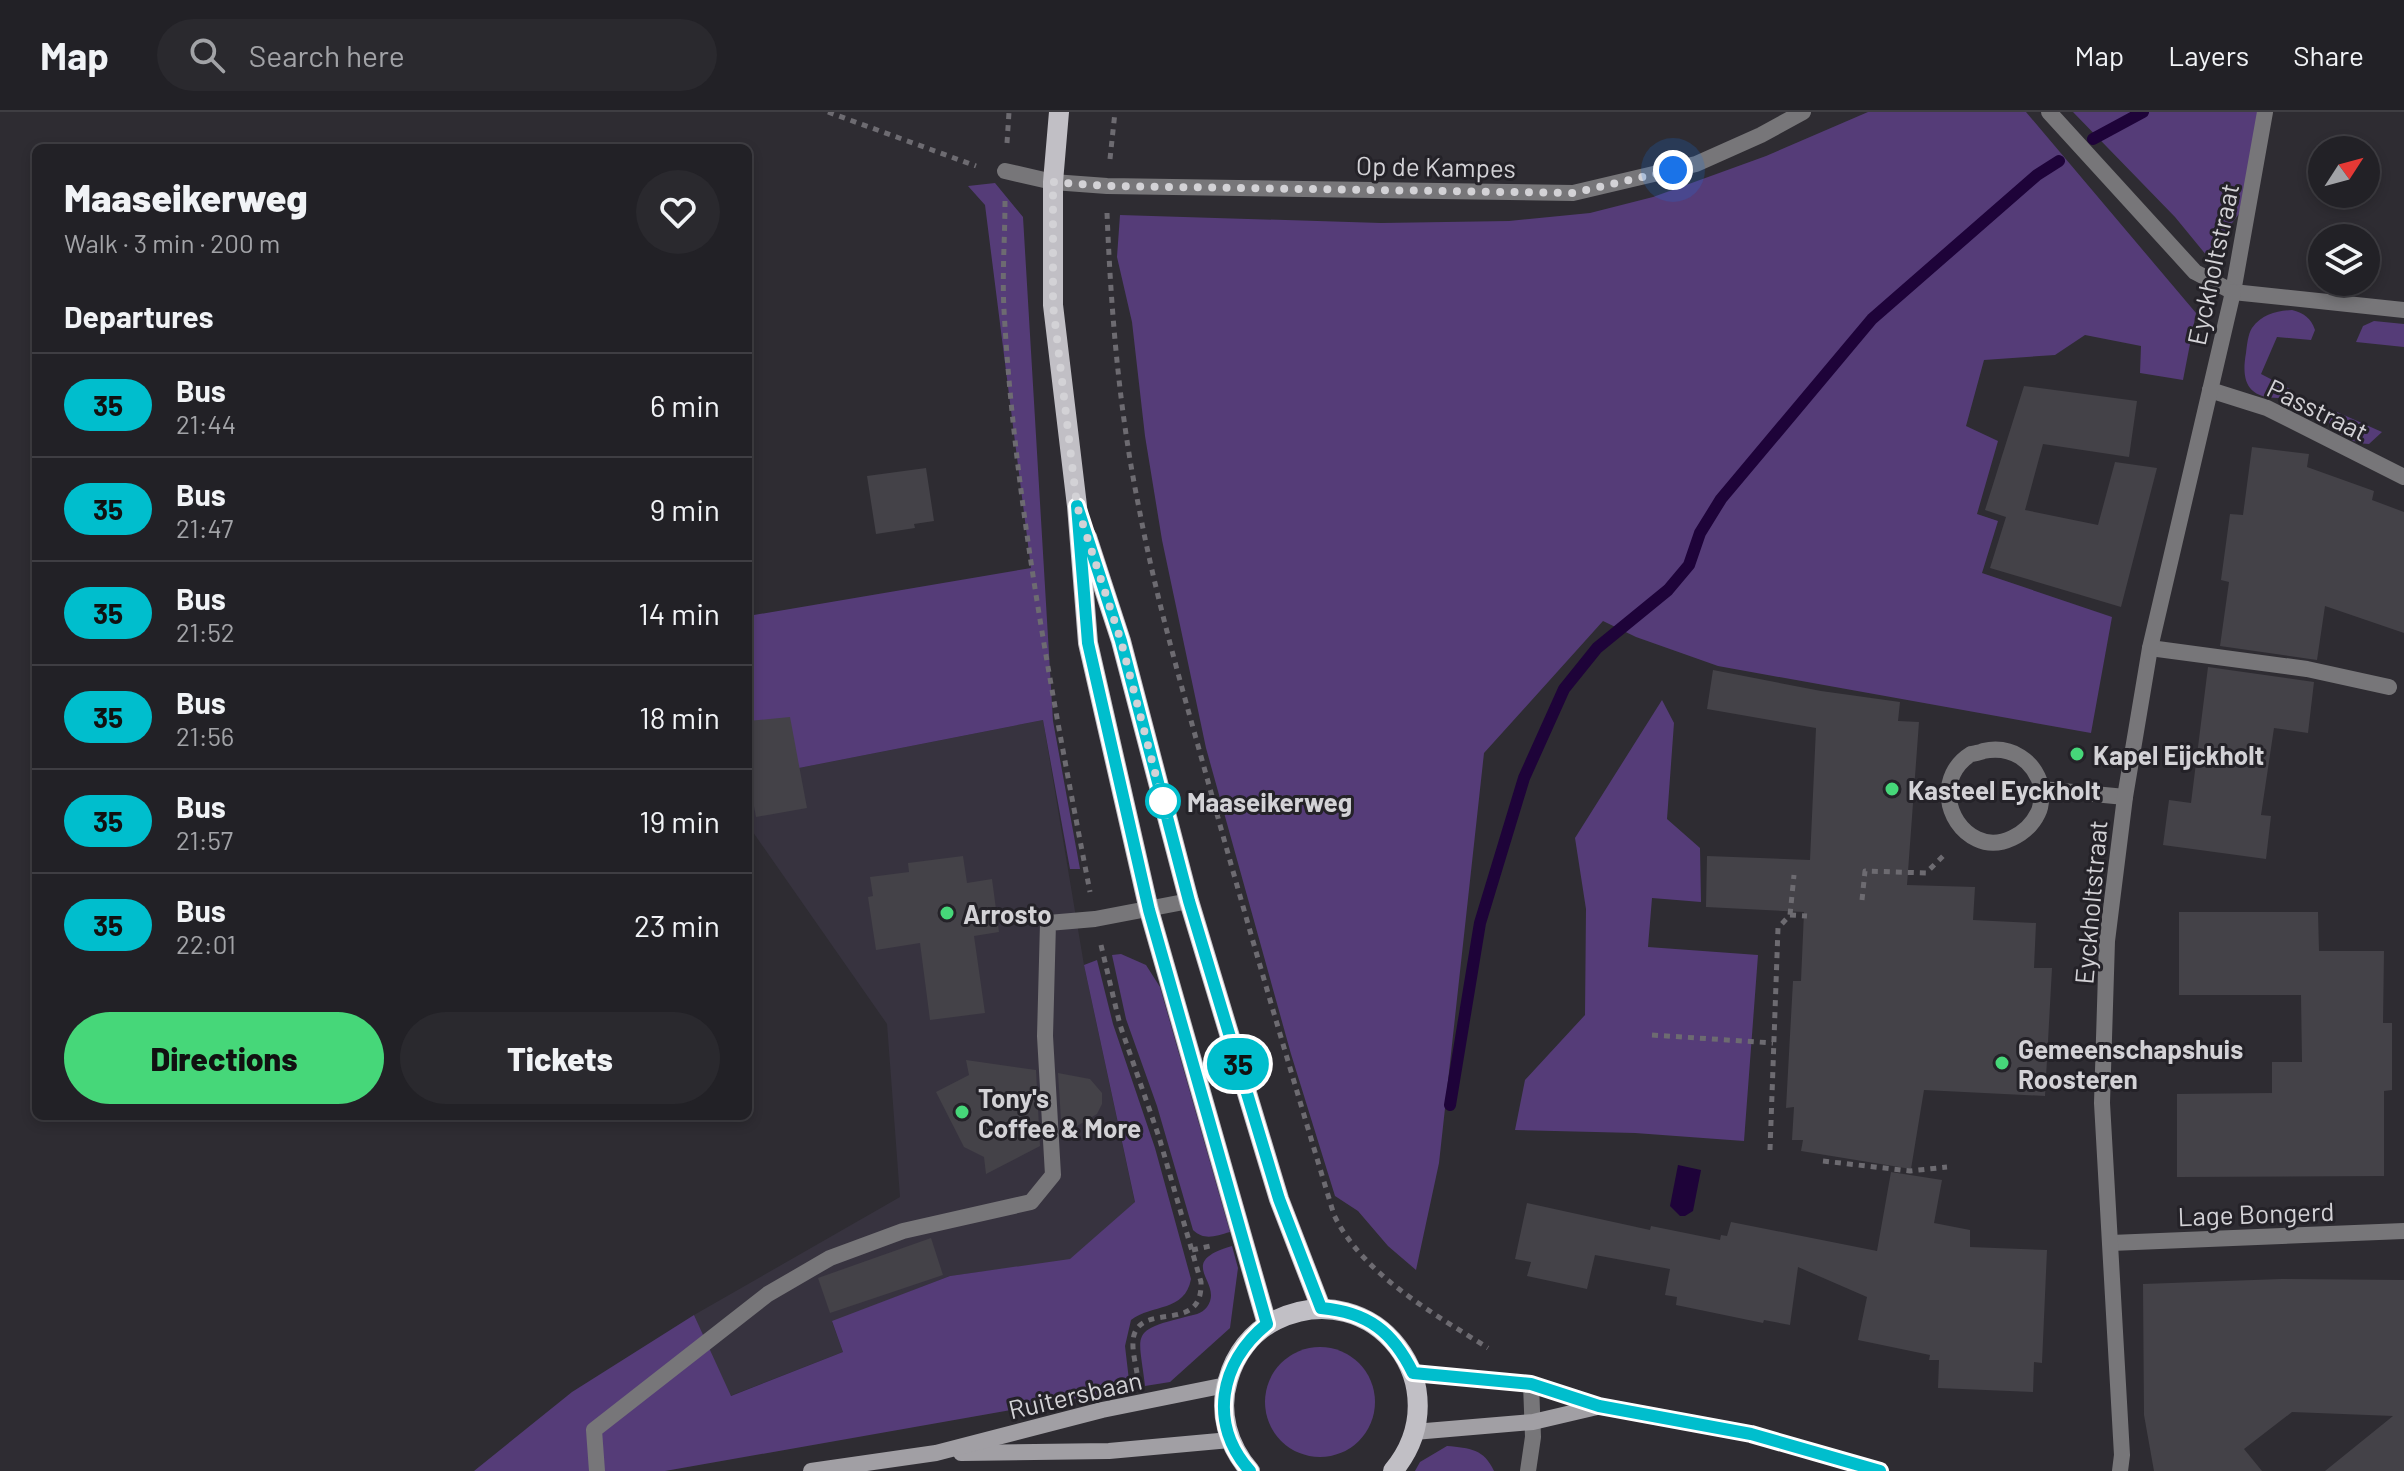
<!DOCTYPE html>
<meta charset="utf-8">
<style>
:root{--surface:#222126;--page:#2a292e;--text:#f1f3f6;--muted:#a2a3a7;--line:#3f3e43;--accent:#46d779}
body{margin:0;font-family:Barlow,sans-serif;background:var(--page);color:var(--text);height:100vh;display:flex;flex-direction:column;font-size:30px;white-space:nowrap}
*{box-sizing:border-box;margin:0}
p{font-size:26px;color:var(--muted)}
.icon{flex:none;width:44px;height:44px;fill:none;stroke:currentColor;stroke-width:2;stroke-linecap:round;stroke-linejoin:round}
.map{position:relative;flex:1;overflow:hidden}
.sheet{position:absolute;left:32px;top:32px;width:720px;height:976px;display:flex;flex-direction:column;background:var(--surface);border-radius:12px;box-shadow:0 4px 12px #0003,0 0 0 2px var(--line)}
.sheet>*{flex:none}
.badge{padding:0 16px;border-radius:26px;font-size:28px;line-height:52px}
.needle{width:52px;rotate:54deg}
.buttons{position:absolute;left:2308px;top:24px;display:grid;gap:16px}
.buttons a{display:grid;place-items:center;width:72px;height:72px;border-radius:50%;background:var(--surface);box-shadow:0 4px 12px #0003,0 0 0 2px var(--line);font-size:40px}
.you{position:absolute;width:40px;height:40px;margin:-20px;border:6px solid #fff;border-radius:50%;background:#1a73e8;box-shadow:0 0 0 12px #1a73e833}
.map>.badge{position:absolute;translate:-50% -50%;box-shadow:0 0 0 4px #fff}
h2{padding:0 32px;font-size:30px;line-height:72px}
.round{display:grid;place-items:center;flex:none;width:84px;height:84px;border-radius:42px;background:var(--page)}
.summary{display:flex;align-items:center;justify-content:space-between;height:136px;padding:0 32px}
h1{font-size:38px;font-weight:800;line-height:60px}
.primary-button{display:flex;gap:16px;margin-top:auto;padding:16px 32px}
.primary-button a{flex:1;height:92px;border-radius:48px;background:var(--accent);color:#111;font-size:32px;font-weight:800;line-height:92px;text-align:center}
.primary-button a+a{background:var(--page);color:var(--text)}
ul{padding:0;list-style:none}
li{display:flex;align-items:center;gap:24px;height:104px;padding:0 32px;border-top:2px solid var(--line)}
li div{flex:1}
li b{display:block;font-size:30px}
li em{font-style:normal}
li .badge{min-width:88px;font-weight:700;text-align:center}
header{display:flex;align-items:center;gap:48px;box-sizing:border-box;height:112px;padding:0 40px;background:var(--surface);border-bottom:2px solid var(--line)}
header strong{font-size:38px}
nav{display:flex;gap:44px;margin-inline-start:auto;font-size:28px}
.search{width:560px;height:72px;background:var(--page);display:flex;align-items:center;gap:20px;box-sizing:border-box;padding:0 28px;border-radius:44px;color:var(--muted);font-size:30px}
.map>svg:first-child{display:block}
.built{fill:#37333f}
.green{fill:#553c78}
.water{fill:#1e0339}
.lines{fill:none;stroke-linecap:round;stroke-linejoin:round}
.stream{stroke:#1e0339;stroke-width:12}
.building{fill:#444248}
.path{stroke:#6d6b71;stroke-width:5;stroke-dasharray:6 6;stroke-linecap:butt}
.lane{stroke:#777679;stroke-width:16}
.street{stroke:#777679;stroke-width:16}
.secondary{stroke:#a19fa4;stroke-width:16}
.primary{stroke:#c1bfc5;stroke-width:20}
.line-casing{stroke:#fff;stroke-width:18}
.line{stroke:#00becd;stroke-width:12}
.walk{stroke:#d3d2d6;stroke-width:8;stroke-dasharray:0 14.4}
.poi-dot{fill:#46d779;stroke:#242228;stroke-width:3}
.stop-dot{fill:#fff;stroke:#00becd;stroke-width:4}
.labels{text-anchor:middle;dominant-baseline:central;stroke-width:6;stroke-linejoin:round;paint-order:stroke}
.street-label{font-size:26px;fill:#d3d2d6;stroke:#242228}
.poi-label{font-size:26px;font-weight:bold;fill:#d3d2d6;stroke:#242228;text-anchor:start}
.stop-label{font-size:26px;font-weight:bold;fill:#d3d2d6;stroke:#242228;text-anchor:start}
</style>
<header>
<strong>Map</strong>
<div class="search"><svg class="icon" aria-label="search" viewBox="0 0 24 24"><circle cx="10" cy="10" r="6"/><path d="M15 15l6 6"/></svg>Search here</div>
<nav><a>Map</a><a>Layers</a><a>Share</a></nav>
</header>
<div class="map">
<svg width="2404" height="1359" viewBox="0 0 2404 1359">
<rect width="100%" height="100%" fill="#2e2c32"/>
<polygon class="built" points="1043,608 1084,853 1135,1091 1070,1148 950,1164 832,1210 843,1240 730,1284 694,1203 900,1085 887,912 748,713 748,666"/>
<g class="green">
<polygon points="1868,0 2026,0 2196,201 2183,268 2140,261 2141,234 2085,223 2055,243 1984,248 1966,314 1998,329 1977,402 1998,409 1982,461 2112,505 2091,621 1718,554 1636,525 1603,509 1484,641 1439,1051 1416,1158 1388,1134 1358,1099 1335,1084 1291,942 1206,636 1162,428 1145,324 1132,210 1117,145 1120,103 1381,111 1509,109 1590,101 1653,85 1766,44"/>
<polygon points="2073,0 2258,0 2242,98 2207,144 2175,105"/>
<polygon points="995,71 1023,105 1053,609 1080,757 1070,757 1043,608 748,666 748,504 1031,456 985,93 968,74"/>
<path d="M2292,198c12,3 19,8 23,20l-4,10 -34,-3 -16,37 29,15 -9,9c-34,1 -40,-17 -35,-45 1,-8 2,-19 6,-25 10,-14 25,-17 40,-18z"/>
<polygon points="2374,209 2404,212 2404,235 2356,230 2363,214"/>
<path d="M2328,296l54,24 -13,12c-16,0 -39,-13 -44,-29z"/>
<polygon points="1662,588 1674,611 1667,707 1700,736 1701,790 1652,786 1648,835 1758,843 1744,1029 1635,1021 1515,1018 1525,968 1585,903 1586,797 1575,726"/>
<path d="M1121,842l25,11 14,22 70,245c-15,4 -25,9 -37,-2l-36,-124 -31,-87 -14,-64z"/>
<path d="M1097,848l16,64 42,124 36,131c-6,33 -39,25 -60,41l-6,26 5,43 -465,82h-191l98,-79 122,-77 37,81 112,-44 -11,-31 118,-45 120,-17 65,-57 -51,-237z"/>
<path d="M1232,1134l6,22 -8,60 -60,54 -25,4c-6,-53 -16,-55 40,-69 8,-2 17,-3 22,-10 18,-25 -34,-44 25,-61z"/>
<circle cx="1320" cy="1290" r="55"/>
<path d="M1447,1334c23,2 37,3 47,25h-79l5,-9z"/>
</g>
<polygon class="water" points="1678,1053 1701,1058 1693,1099 1685,1104 1680,1104 1670,1094"/>
<g class="lines">
<g class="stream">
<polyline points="2093,27 2143,0"/>
<polyline points="1450,993 1480,811 1524,666 1564,577 1597,536 1668,478 1689,453 1700,421 1721,387 1872,207 2037,63 2059,49"/>
</g>
</g>
<g class="building">
<polygon points="2024,274 2137,289 2129,345 2043,332 2025,398 2098,413 2115,350 2157,356 2121,495 1990,456 2006,405 1985,398"/>
<polygon points="2252,335 2309,342 2307,355 2374,379 2372,388 2404,400 2404,521 2325,494 2317,548 2220,534 2229,470 2221,468 2230,402 2243,403"/>
<polygon points="926,356 934,409 914,412 915,416 876,422 867,364"/>
<polygon points="2208,555 2314,570 2308,621 2274,616 2261,703 2271,704 2266,747 2163,733 2169,688 2191,691"/>
<polygon points="1713,558 1821,579 1900,590 1898,609 1919,610 1907,773 1975,775 1973,808 2036,811 2034,856 2052,856 2045,984 1924,978 1911,1057 1801,1039 1803,1028 1792,1028 1794,995 1786,996 1793,869 1801,869 1804,800 1706,795 1707,744 1810,748 1816,616 1707,597"/>
<polygon points="790,605 807,696 756,705 750,673 748,609"/>
<polygon points="963,744 967,771 992,767 999,820 974,824 985,901 930,908 920,831 876,838 868,785 873,784 870,765 909,760 908,751"/>
<polygon points="2179,800 2318,800 2319,839 2384,839 2383,911 2392,911 2392,978 2384,979 2384,1064 2177,1065 2177,982 2272,981 2272,950 2302,950 2301,883 2179,883"/>
<polygon points="966,948 1036,958 1040,1034 986,1062 984,1045 964,1035 936,980 969,963"/>
<polygon points="1058,961 1090,967 1102,981 1102,992 1097,1002 1062,1023"/>
<polygon points="1891,1060 1942,1068 1934,1111 1970,1118 1970,1135 2047,1138 2042,1251 2034,1250 2033,1280 1938,1276 1939,1248 1929,1248 1930,1243 1858,1228 1867,1185 1798,1155 1790,1213 1764,1208 1763,1211 1676,1193 1677,1185 1665,1183 1670,1157 1595,1143 1587,1177 1527,1164 1531,1150 1515,1147 1527,1091 1650,1118 1651,1114 1720,1128 1721,1123 1727,1124 1731,1110 1877,1139"/>
<polygon points="931,1126 943,1163 830,1201 818,1166"/>
<polygon points="2281,1167 2404,1168 2404,1359 2325,1359 2393,1304 2292,1300 2244,1337 2262,1359 2154,1359 2144,1303 2143,1172"/>
</g>
<g class="lines">
<g class="path">
<polyline points="828,0 976,54"/>
<polyline points="1007,31 1009,0"/>
<polyline points="1110,47 1115,0"/>
<path d="M1005,89c0,36 -3,73 -1,109 11,196 49,390 86,582"/>
<path d="M1107,101c4,98 12,198 32,295 19,101 49,200 76,299 38,137 78,272 119,408 29,60 99,98 154,133"/>
<polyline points="1862,788 1865,759 1926,761 1947,740"/>
<polyline points="1790,803 1807,804"/>
<path d="M1101,833l19,80 39,112 42,145c2,52 -57,20 -67,53 -3,11 1,26 3,38"/>
<polyline points="1652,923 1773,931"/>
<polyline points="1770,1038 1778,816 1790,803 1794,763"/>
<polyline points="1823,1049 1910,1059 1947,1055"/>
<polyline points="1192,1138 1215,1133"/>
</g>
<g class="lane">
<polyline points="2233,180 2265,0"/>
<polyline points="2150,536 2307,557 2389,575"/>
<path d="M2042,677c-7,-29 -31,-44 -59,-38 -1,1 -11,3 -12,3 -34,21 -27,69 6,85 23,11 51,-5 61,-26 4,-7 3,-16 4,-24l83,8"/>
<polyline points="597,1359 594,1318 768,1182 830,1146 903,1119 1031,1090 1053,1063 1045,924 1048,811 1095,807 1189,789"/>
</g>
<g class="street">
<polyline points="2049,0 2195,160 2233,180 2404,198"/>
<polyline points="1005,59 1053,70 1107,74 1573,81 1696,52 1761,23 1803,0"/>
<polyline points="2210,278 2267,296 2404,365"/>
<polyline points="2111,1131 2404,1119"/>
<polyline points="1528,1359 1533,1325 1531,1272"/>
<polyline points="2120,1359 2122,1343 2102,991 2107,829 2125,685 2150,536 2233,180"/>
</g>
<g class="secondary">
<polyline points="1413,1261 1531,1272 1599,1294 1751,1322 1880,1359"/>
<polyline points="1414,1320 1533,1310 1597,1295"/>
<polyline points="961,1341 1109,1339 1230,1328"/>
<polyline points="811,1359 936,1341 1102,1298 1226,1273"/>
</g>
<g class="primary">
<polyline points="1059,0 1053,70 1053,193 1077,394 1088,531 1149,798 1267,1212"/>
<polyline points="1087,425 1121,529 1189,789 1279,1087 1321,1196"/>
<path d="M1250,1359c-22,-25 -32,-59 -22,-91 7,-26 24,-48 48,-60 99,-47 186,68 117,151"/>
</g>
</g>
<g class="lines">
<g class="line-casing">
<path id="line" d="M1250,1359c-42,-47 -31,-108 17,-147l-118,-414 -61,-267 -11,-137 44,135 68,260 54,179 36,119 42,109c47,4 72,24 92,65l118,11 68,22 152,28 129,37"/>
</g>
<use href="#line" class="line"/>
<polyline class="walk" points="1163,689 1166,703 1121,529 1077,394 1053,193 1053,70 1107,74 1573,81 1673,58"/>
</g>
<g class="poi-dot">
<circle cx="2077" cy="642" r="8"/>
<circle cx="1892" cy="677" r="8"/>
<circle cx="947" cy="801" r="8"/>
<circle cx="2002" cy="951" r="8"/>
<circle cx="962" cy="1000" r="8"/>
</g>
<circle class="stop-dot" cx="1163" cy="689" r="16"/>
<g class="labels">
<g class="street-label">
<text transform="translate(1436 54) rotate(1)">Op de Kampes</text>
<text transform="translate(2212 152) rotate(-78)">Eyckholtstraat</text>
<text transform="translate(2318 297) rotate(26)">Passtraat</text>
<text transform="translate(2090 790) rotate(-85)">Eyckholtstraat</text>
<text transform="translate(2256 1101) rotate(-2)">Lage Bongerd</text>
<text transform="translate(1075 1282) rotate(-13)">Ruitersbaan</text>
</g>
<g class="poi-label">
<text x="2093" y="642">Kapel Eijckholt</text>
<text x="1908" y="677">Kasteel Eyckholt</text>
<text x="963" y="801">Arrosto</text>
<text x="2018" y="936">Gemeenschapshuis<tspan x="2018" dy="30">Roosteren</tspan></text>
<text x="978" y="985">Tony's<tspan x="978" dy="30">Coffee &amp; More</tspan></text>
</g>
<g class="stop-label">
<text x="1187" y="689">Maaseikerweg</text>
</g>
</g>
</svg>
<div class="buttons">
<a><svg class="needle" viewBox="-14 -14 28 28"><path d="M0-13l5 13h-10z" fill="#e53935"/><path d="M0 13l5-13h-10z" fill="#a2a3a7"/></svg></a>
<a><svg class="icon" aria-label="layers" viewBox="0 0 24 24"><path d="M12 4l9 5-9 5-9-5zM3 14l9 5 9-5"/></svg></a>
</div>
<div class="you" style="left:1673px;top:58px"></div>
<b class="badge" style="left:1238px;top:952px;background:#00becd;color:#111">35</b>
<section class="sheet">
<div class="summary"><div><h1>Maaseikerweg</h1><p>Walk · 3 min · 200 m</p></div><a class="round"><svg class="icon" aria-label="heart" viewBox="0 0 24 24"><path d="M12 20l-8-8c-3-5 5-10 8-4 3-6 11-1 8 4z"/></svg></a></div>
<h2>Departures</h2>
<ul>
<li><span class="badge" style="background:#00becd;color:#111">35</span><div><b>Bus</b><p>21:44</p></div><em>6 min</em></li>
<li><span class="badge" style="background:#00becd;color:#111">35</span><div><b>Bus</b><p>21:47</p></div><em>9 min</em></li>
<li><span class="badge" style="background:#00becd;color:#111">35</span><div><b>Bus</b><p>21:52</p></div><em>14 min</em></li>
<li><span class="badge" style="background:#00becd;color:#111">35</span><div><b>Bus</b><p>21:56</p></div><em>18 min</em></li>
<li><span class="badge" style="background:#00becd;color:#111">35</span><div><b>Bus</b><p>21:57</p></div><em>19 min</em></li>
<li><span class="badge" style="background:#00becd;color:#111">35</span><div><b>Bus</b><p>22:01</p></div><em>23 min</em></li>
</ul>
<div class="primary-button"><a>Directions</a><a>Tickets</a></div>
</section>
</div>
